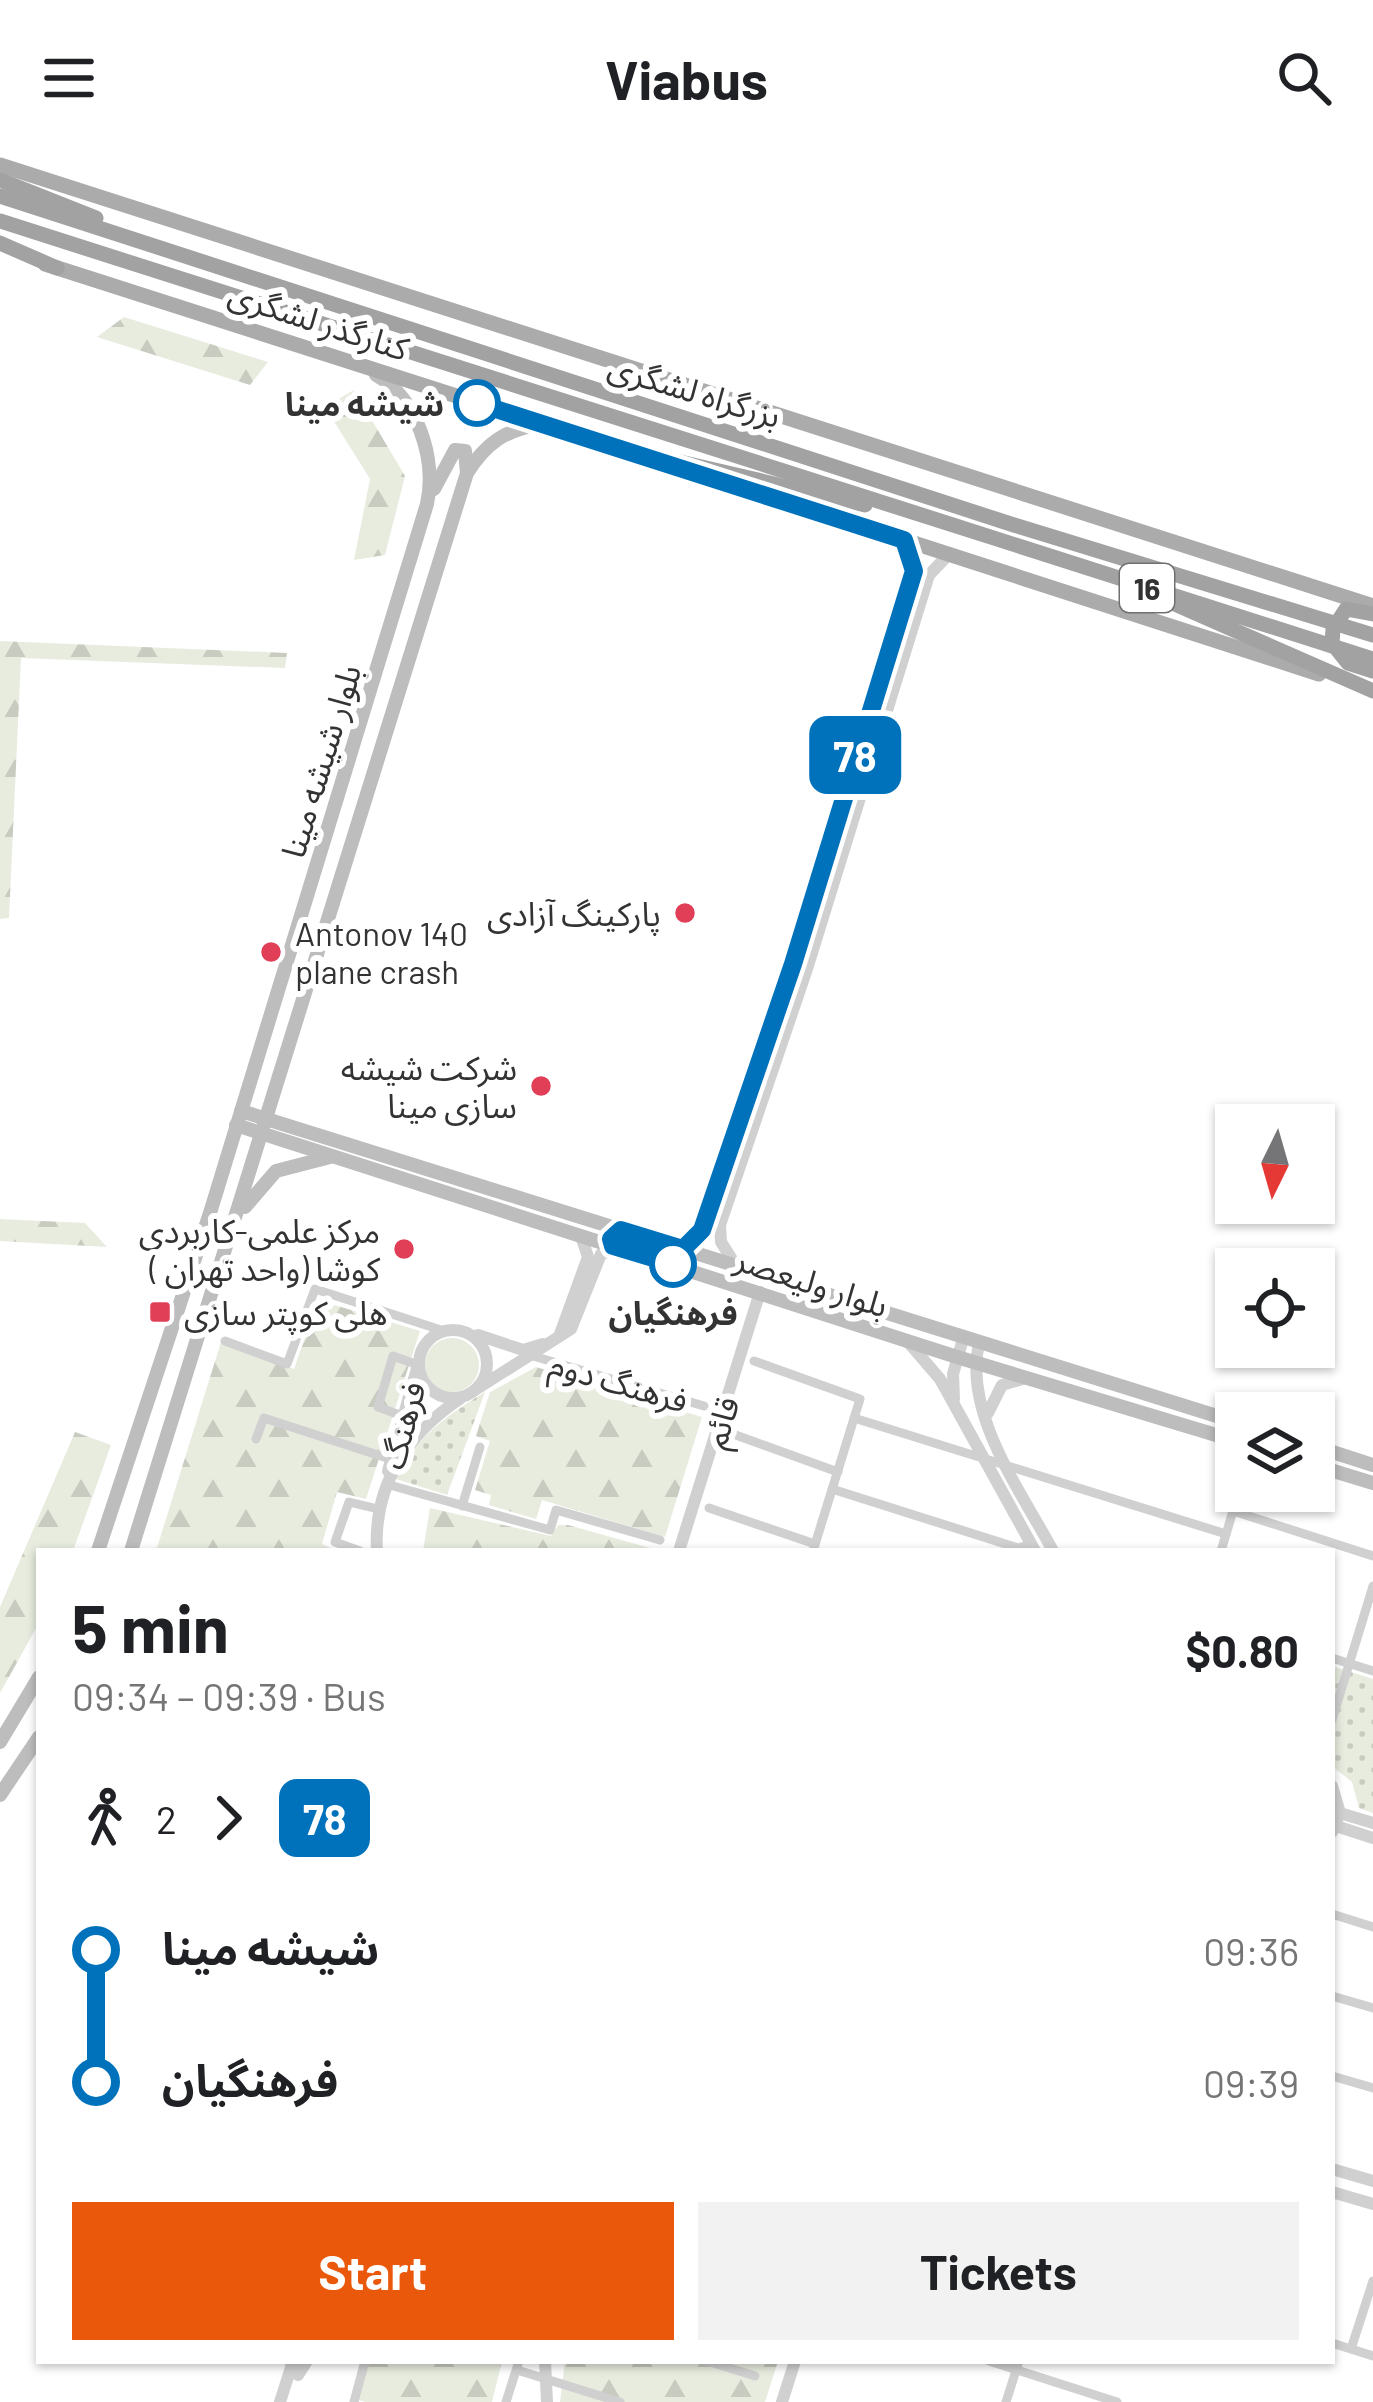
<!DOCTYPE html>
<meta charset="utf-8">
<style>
:root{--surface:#fff;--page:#f2f2f2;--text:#202124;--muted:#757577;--accent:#ea580c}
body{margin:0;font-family:Barlow,"Noto Sans Arabic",sans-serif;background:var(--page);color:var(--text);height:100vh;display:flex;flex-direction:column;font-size:45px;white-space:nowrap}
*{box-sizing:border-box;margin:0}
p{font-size:39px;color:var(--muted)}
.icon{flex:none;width:66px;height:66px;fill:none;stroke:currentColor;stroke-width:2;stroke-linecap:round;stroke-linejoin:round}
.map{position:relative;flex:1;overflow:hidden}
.panel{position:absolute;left:36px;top:1392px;width:1299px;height:816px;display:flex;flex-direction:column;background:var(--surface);border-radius:0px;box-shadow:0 3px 9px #0004}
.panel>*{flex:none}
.badge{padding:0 24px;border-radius:18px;font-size:42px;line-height:78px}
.needle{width:78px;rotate:185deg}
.tools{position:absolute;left:1215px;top:948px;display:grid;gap:24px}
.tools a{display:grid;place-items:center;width:120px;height:120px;border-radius:0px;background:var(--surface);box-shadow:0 3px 9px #0004;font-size:60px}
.map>.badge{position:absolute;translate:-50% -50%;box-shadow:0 0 0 6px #fff}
.legs{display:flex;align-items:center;gap:18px;height:132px;padding:0 36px;font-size:39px}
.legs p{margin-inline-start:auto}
.overview{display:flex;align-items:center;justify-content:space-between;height:204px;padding:0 36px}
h1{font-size:66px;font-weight:700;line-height:90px}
.cta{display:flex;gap:24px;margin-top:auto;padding:24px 36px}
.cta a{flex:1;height:138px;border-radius:0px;background:var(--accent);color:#fff;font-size:48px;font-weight:700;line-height:138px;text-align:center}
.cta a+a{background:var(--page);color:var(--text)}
ul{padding:0 36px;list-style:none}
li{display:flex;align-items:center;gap:42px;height:132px;font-size:45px}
li i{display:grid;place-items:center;width:18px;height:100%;margin:0 15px;background:currentColor}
li i::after{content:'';width:30px;height:30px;margin:-15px;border:9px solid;border-radius:50%;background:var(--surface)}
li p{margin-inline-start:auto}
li:first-child i{background:linear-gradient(#0000 50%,currentColor 0)}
li:last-child i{background:linear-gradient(currentColor 50%,#0000 0)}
header{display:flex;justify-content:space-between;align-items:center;height:156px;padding:0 36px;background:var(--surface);font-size:54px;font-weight:700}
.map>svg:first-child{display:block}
.green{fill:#e7ecdf}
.forest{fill:url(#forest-firs)}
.park{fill:url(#park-dots)}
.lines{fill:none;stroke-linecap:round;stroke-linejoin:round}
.minor{stroke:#d0d0d0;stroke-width:9}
.tertiary{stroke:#d0d0d0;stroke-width:12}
.secondary{stroke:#bdbdbd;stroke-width:14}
.primary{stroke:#ababab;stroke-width:15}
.trunk{stroke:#a2a2a2;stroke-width:15}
.trunk-bridge{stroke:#a2a2a2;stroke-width:15}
.line-1-casing{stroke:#fff;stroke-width:27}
.line-1{stroke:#0072bc;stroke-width:18}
.stop-1-dot{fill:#fff;stroke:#0072bc;stroke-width:6}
.poi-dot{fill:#e13e57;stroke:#fff;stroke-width:4.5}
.labels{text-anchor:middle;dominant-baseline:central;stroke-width:12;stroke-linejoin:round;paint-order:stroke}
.shield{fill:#fff;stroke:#707070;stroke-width:3}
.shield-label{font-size:30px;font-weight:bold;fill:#333}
.street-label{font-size:33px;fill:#333;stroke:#fff}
.stop-label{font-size:33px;font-weight:bold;fill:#333;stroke:#fff;text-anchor:end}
.poi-label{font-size:33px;fill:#333;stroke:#fff;text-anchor:end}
</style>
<header><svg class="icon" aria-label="menu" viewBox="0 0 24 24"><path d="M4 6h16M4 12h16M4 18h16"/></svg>Viabus<svg class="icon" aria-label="search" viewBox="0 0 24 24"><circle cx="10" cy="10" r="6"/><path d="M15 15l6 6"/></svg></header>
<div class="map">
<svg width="1373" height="2246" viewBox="0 0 1373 2246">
<defs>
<pattern id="forest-firs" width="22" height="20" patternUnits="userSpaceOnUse" patternTransform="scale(3)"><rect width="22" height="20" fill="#e7ecdf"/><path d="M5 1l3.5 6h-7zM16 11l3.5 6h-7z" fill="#c7cbc0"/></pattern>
<pattern id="park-dots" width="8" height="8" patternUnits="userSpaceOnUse" patternTransform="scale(3)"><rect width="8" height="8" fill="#e7ecdf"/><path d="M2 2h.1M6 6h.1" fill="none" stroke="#c7cbc0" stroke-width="1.8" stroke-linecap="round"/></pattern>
</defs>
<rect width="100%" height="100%" fill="#fff"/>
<circle class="green" cx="452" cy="1209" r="27"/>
<g class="forest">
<polygon points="124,161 268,206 250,229 97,181"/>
<polygon points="354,234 405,320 385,399 354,404 370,323 325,251"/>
<polygon points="0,485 287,497 285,512 21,502 9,762 0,763"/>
<polygon points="0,1063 85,1067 107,1091 0,1085"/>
<polygon points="318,1144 420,1175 366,1343 337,1336 322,1388 337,1395 156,1395 221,1186 294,1213"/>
<polygon points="536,1211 702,1261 665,1381 542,1344 536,1363 489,1349 491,1339 475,1334 490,1285 476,1280 490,1236"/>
<polygon points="75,1276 111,1289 73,1395 39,1395 39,1467 0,1537 0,1451"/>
<polygon points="430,1352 551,1380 558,1369 568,1369 661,1395 423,1395"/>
<polygon points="369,2205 502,2205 492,2246 365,2246 359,2244"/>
<polygon points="565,2205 778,2205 765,2246 560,2246"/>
</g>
<g class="park">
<path d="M485,1236l-38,103 -54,-17c24,-40 52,-62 92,-86z"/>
<polygon points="1332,1510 1373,1523 1373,1657 1359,1652 1352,1626 1332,1610"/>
</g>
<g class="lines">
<g class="minor">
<polyline points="225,1185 287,1208 315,1133 444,1175"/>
<polyline points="533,1200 704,1250"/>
<polyline points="754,1205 860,1243 813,1395"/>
<polyline points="400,1259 378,1251 393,1200 418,1209"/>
<polyline points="854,1262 1226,1378"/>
<polyline points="730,1277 838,1316"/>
<polyline points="256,1283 264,1262 390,1303"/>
<polyline points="386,1328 550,1374 556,1354 660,1384"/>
<polyline points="832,1333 1018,1392 1032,1388"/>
<polyline points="462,1350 480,1291"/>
<polyline points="709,1352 815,1388"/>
<polyline points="1233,1355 1373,1400"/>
<polyline points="360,1395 335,1386 349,1346 378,1353"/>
<polyline points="1221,1395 1239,1335"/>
<polyline points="1332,1502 1373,1515"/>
<polyline points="1332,1564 1373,1430"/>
<polyline points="1332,1758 1373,1771"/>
<polyline points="1332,1840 1373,1852"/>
<polyline points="1332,1920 1373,1932"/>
<polyline points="1332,2187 1373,2200"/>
<polyline points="1351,2193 1373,2125"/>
<polyline points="707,2205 755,2220"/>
<polyline points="989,2205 1117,2246"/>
<polyline points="517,2214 620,2246"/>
<polyline points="354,2246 365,2205"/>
<polyline points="506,2246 519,2205"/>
<polyline points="1006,2246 1019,2205"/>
</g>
<g class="tertiary">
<polyline points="683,1093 702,1074 793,808 914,415 904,384"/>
<polyline points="736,1110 721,1086 720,1069 807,813 929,419 949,398"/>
<circle cx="453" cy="1208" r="34"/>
<polyline points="560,1178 588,1101 581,1080"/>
<polyline points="478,1179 523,1194 543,1188"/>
<polyline points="909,1187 940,1223 1035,1395"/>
<path d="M979,1187c-16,71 42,148 74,208"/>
<polyline points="475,1234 571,1173 601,1098 619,1093"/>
<polyline points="954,1243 953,1218 963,1183"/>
<polyline points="988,1257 1002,1229 1026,1222"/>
<polyline points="388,1315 418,1209"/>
<path d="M377,1395c-4,-66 31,-118 84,-153"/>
<polyline points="679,1395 760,1136"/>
<polyline points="1332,1630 1340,1657 1332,1676"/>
<polyline points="1340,1657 1373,1667"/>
<polyline points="1336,1670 1373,1682"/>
<polyline points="1332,2013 1373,2025"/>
<polyline points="1332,2036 1373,2048"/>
<polyline points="545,2205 547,2246"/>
<polyline points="291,2210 298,2219 307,2205"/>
<polyline points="280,2246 293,2205"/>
<polyline points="782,2246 795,2205"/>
</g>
<g class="secondary">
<polyline points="434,333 455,294 465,295 467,317"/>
<polyline points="241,955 1236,1266"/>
<polyline points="236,969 957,1201 1236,1285"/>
<polyline points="245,1051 276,1015 330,1001"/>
<polyline points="1314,1290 1373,1309"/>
<polyline points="1314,1309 1373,1327"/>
<path d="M98,1395l112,-338 217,-709c10,-45 -10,-106 -51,-129"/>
<path d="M131,1395l336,-1078c19,-30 38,-43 73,-49"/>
<polyline points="0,1586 39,1521"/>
<polyline points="0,1639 39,1581"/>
</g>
<g class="primary">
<polyline points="0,9 1373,450"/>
<polyline points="45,108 622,293"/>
<polyline points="685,313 1319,518"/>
</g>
<g class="trunk">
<polyline points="0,24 96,62"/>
<polyline points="0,40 1014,369 1373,479"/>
<polyline points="0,65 1373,503"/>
<polyline points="0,87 57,112"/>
<polyline points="611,290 865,349"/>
<polyline points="1170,446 1373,535"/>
</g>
<polyline class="trunk-bridge" points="1373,458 1346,453 1333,473 1332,487 1348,507 1373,515"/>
</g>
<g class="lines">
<g class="line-1-casing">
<polyline id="line-1" points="477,247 904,384 914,415 793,808 702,1074 683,1093 621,1074 611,1083 613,1090 673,1108"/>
</g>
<use href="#line-1" class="line-1"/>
</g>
<g class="stop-1-dot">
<circle cx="477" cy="247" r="21"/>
<circle cx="673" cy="1108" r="21"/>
</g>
<g class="poi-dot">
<circle cx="685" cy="757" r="12"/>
<circle cx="271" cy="796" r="12"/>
<circle cx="541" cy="930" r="12"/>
<circle cx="404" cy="1093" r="12"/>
<rect x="148" y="1144" width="24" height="24" rx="6"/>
</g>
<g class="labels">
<rect class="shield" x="1120" y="408" width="54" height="48" rx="9"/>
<g class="shield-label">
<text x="1147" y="432">16</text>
</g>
<g class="street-label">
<text transform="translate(319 164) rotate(18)">کنارگذر لشگری</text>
<text transform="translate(695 234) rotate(17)">بزرگراه لشگری</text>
<text transform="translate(320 605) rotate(-73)">بلوار شیشه مینا</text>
<text transform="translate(812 1125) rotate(18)">بلوار ولیعصر</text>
<text transform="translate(619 1225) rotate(16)">فرهنگ دوم</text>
<text transform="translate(720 1266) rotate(-73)">قائم</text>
<text transform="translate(402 1269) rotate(-75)">فرهنگ</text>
</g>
<g class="stop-label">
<text x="444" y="247">شیشه مینا</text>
<text x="673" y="1156" text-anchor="middle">فرهنگیان</text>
</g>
<g class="poi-label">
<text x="661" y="757">پارکینگ آزادی</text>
<text x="295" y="777" text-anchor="start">Antonov 140<tspan x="295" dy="38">plane crash</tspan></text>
<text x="517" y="911">شرکت شیشه<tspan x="517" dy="38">سازی مینا</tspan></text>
<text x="380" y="1074">مرکز علمی-کاربردی<tspan x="380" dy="38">کوشا (واحد تهران )</tspan></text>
<text x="184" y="1156" text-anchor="start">هلی کوپتر سازی</text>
</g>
</g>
</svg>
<div class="tools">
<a><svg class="needle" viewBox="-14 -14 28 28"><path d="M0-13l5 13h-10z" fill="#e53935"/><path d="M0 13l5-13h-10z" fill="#757577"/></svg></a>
<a><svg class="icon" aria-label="locate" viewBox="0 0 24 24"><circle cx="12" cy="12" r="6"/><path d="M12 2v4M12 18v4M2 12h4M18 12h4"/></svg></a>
<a><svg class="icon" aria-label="layers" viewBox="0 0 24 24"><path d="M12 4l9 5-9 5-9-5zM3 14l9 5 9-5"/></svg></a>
</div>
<b class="badge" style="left:855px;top:599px;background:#0072bc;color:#fff">78</b>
<section class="panel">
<div class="overview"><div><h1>5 min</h1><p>09:34 – 09:39 · Bus</p></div><b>$0.80</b></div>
<div class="legs"><svg class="icon" aria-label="walk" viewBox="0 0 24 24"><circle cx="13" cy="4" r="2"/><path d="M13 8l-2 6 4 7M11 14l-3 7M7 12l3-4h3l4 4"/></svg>2<svg class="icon" aria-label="forward" viewBox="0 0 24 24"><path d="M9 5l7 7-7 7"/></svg><b class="badge" style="background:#0072bc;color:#fff">78</b></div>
<ul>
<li><i style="color:#0072bc"></i><b>شیشه مینا</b><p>09:36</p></li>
<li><i style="color:#0072bc"></i><b>فرهنگیان</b><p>09:39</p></li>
</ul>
<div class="cta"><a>Start</a><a>Tickets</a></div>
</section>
</div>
